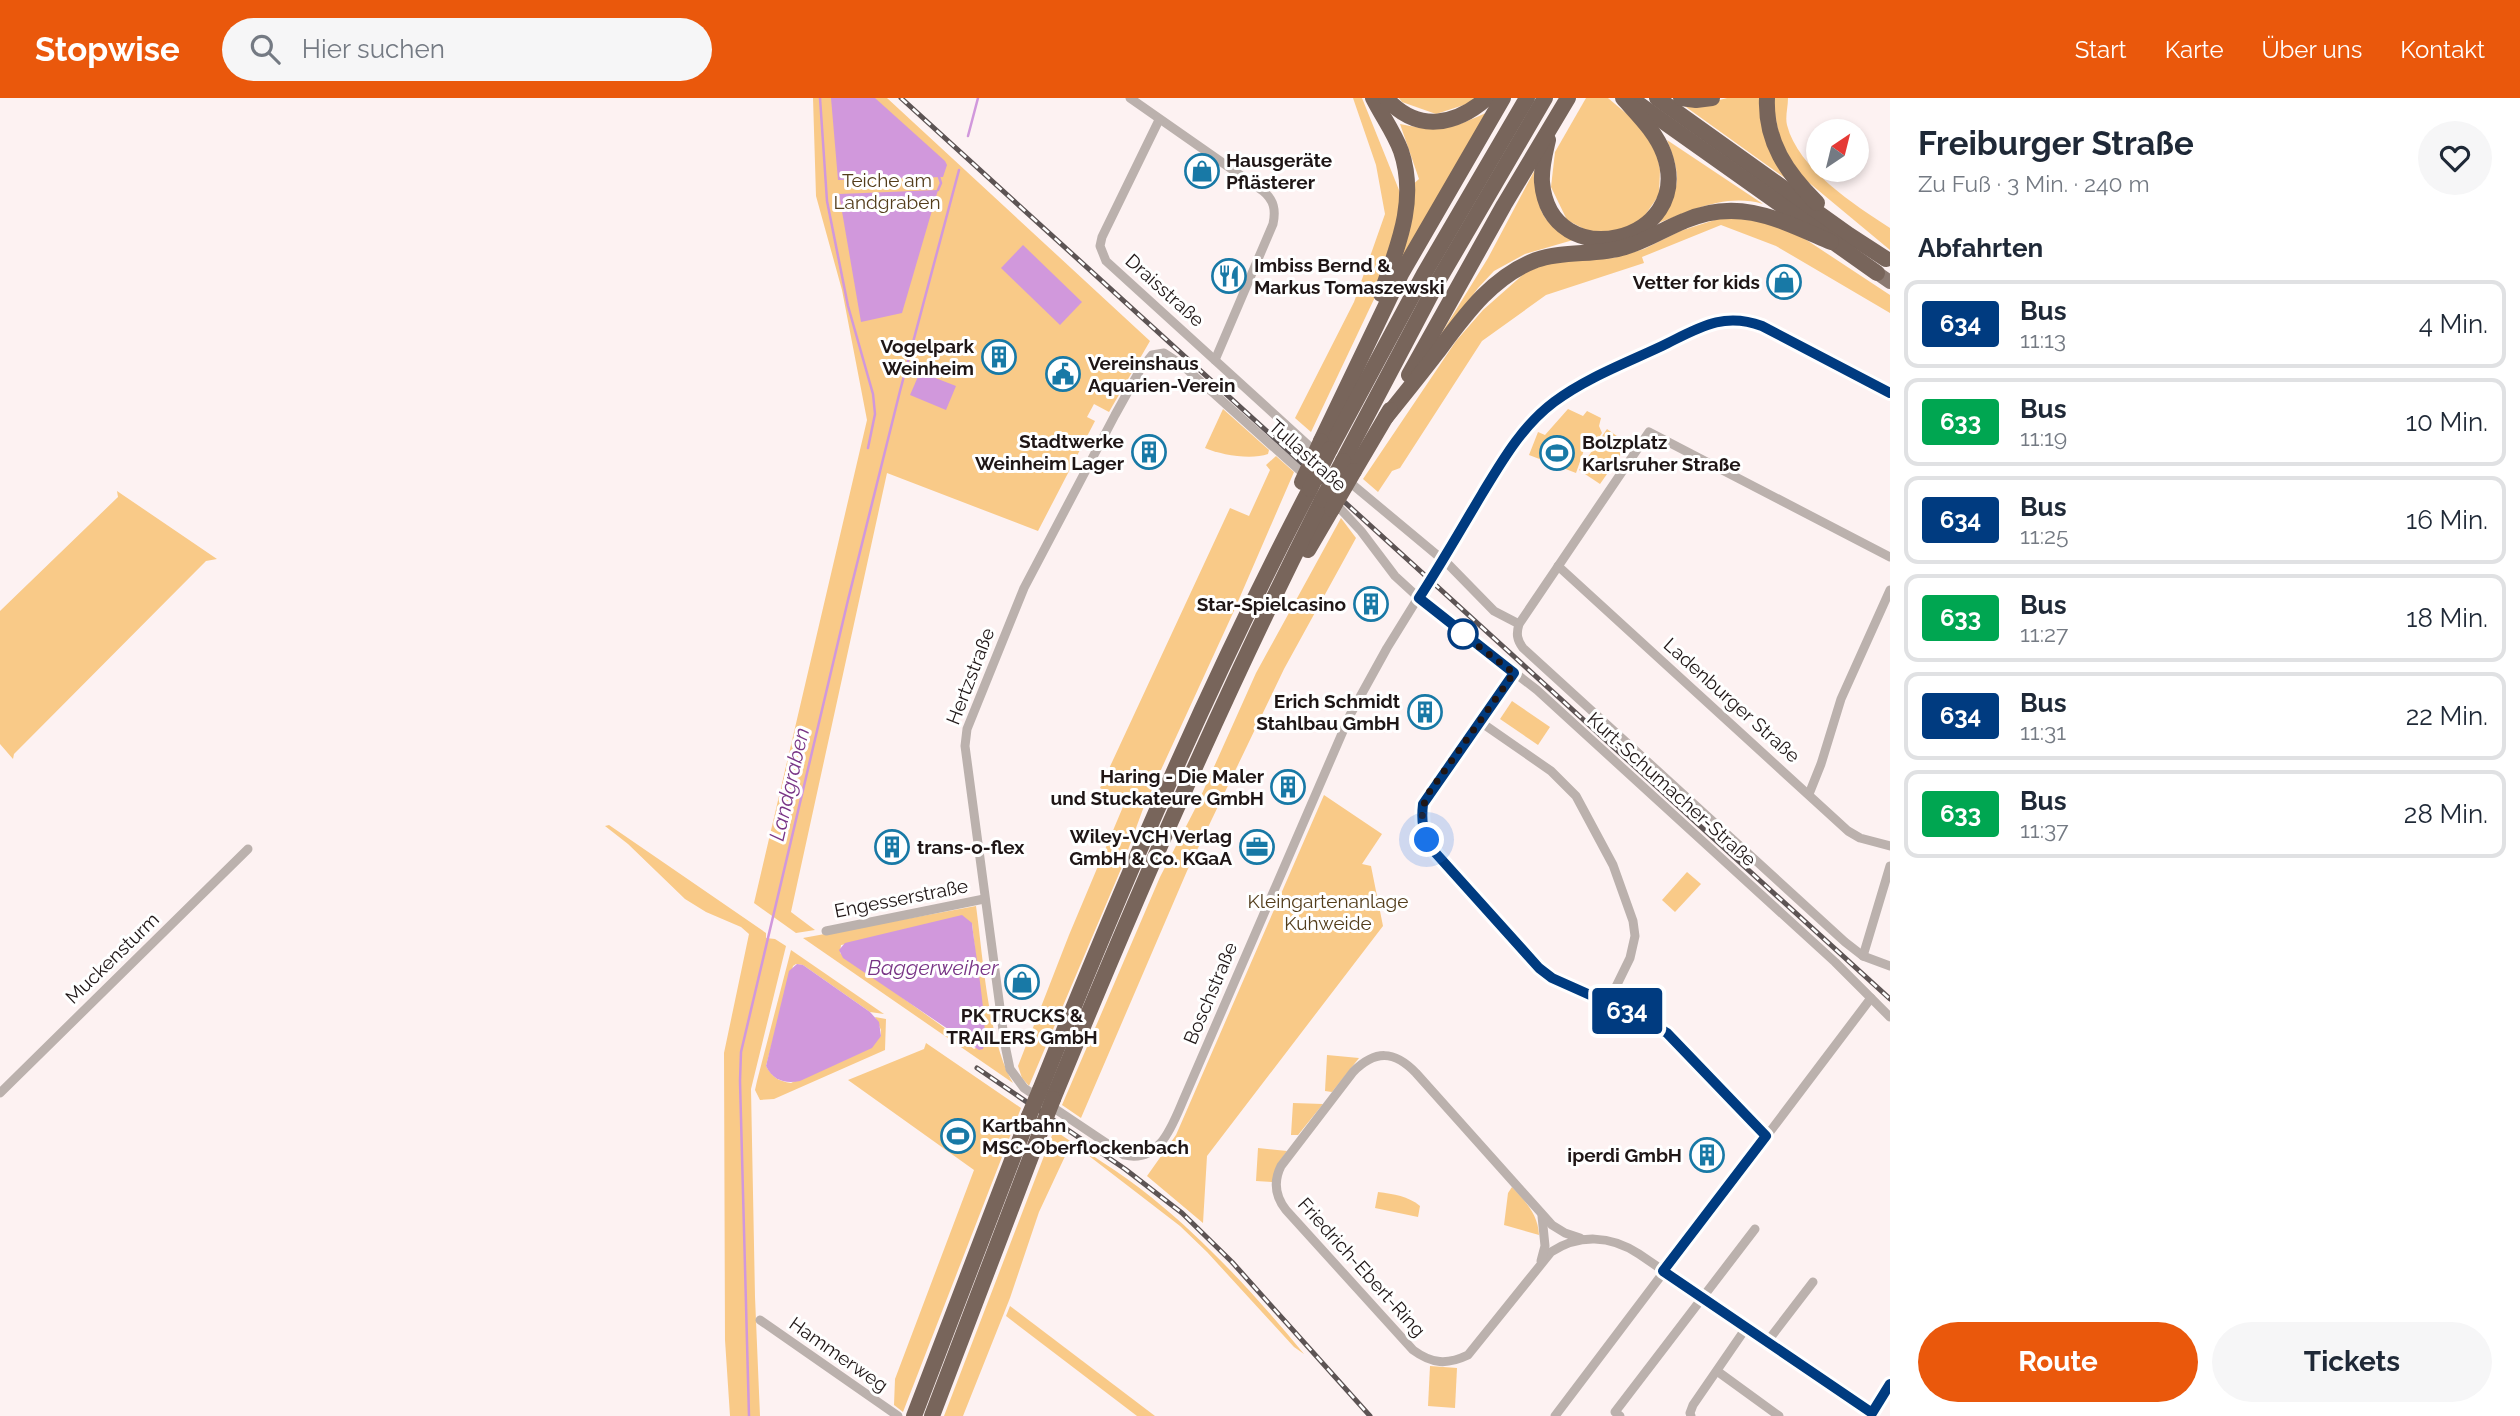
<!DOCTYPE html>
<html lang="de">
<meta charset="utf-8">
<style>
:root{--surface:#fff;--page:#f6f6f7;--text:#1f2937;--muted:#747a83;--line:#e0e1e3;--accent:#ea580c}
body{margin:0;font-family:Raleway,sans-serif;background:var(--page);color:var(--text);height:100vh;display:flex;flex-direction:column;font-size:26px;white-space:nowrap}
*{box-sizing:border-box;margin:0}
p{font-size:23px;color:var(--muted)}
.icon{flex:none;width:38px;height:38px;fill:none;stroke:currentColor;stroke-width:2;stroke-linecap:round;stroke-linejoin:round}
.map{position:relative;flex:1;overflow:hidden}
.panel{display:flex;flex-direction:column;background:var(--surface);width:630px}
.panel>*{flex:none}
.badge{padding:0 14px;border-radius:5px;font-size:24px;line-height:46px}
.needle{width:46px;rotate:35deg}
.buttons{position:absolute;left:1806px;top:21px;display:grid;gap:14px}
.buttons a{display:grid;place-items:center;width:63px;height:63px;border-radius:50%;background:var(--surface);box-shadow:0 4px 10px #0003;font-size:35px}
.you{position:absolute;width:35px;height:35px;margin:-18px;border:5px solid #fff;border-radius:50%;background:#1a73e8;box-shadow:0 0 0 10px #1a73e833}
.map>.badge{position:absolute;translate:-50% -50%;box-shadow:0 0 0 4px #fff}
h2{padding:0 28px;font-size:26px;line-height:63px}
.round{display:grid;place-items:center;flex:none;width:74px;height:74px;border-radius:37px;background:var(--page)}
.summary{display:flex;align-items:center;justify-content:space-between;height:119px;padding:0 28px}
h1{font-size:33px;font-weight:700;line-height:52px}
.cta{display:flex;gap:14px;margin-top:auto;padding:14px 28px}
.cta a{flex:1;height:80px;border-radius:42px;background:var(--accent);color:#fff;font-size:28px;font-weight:700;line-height:80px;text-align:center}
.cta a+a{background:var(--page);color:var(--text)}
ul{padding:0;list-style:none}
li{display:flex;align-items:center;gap:21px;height:88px;margin:0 14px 10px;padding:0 14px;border:4px solid var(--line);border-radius:14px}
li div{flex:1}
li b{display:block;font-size:26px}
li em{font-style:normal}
li .badge{min-width:77px;font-weight:700;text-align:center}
header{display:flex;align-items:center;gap:42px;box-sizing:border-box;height:98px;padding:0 35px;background:var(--accent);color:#fff}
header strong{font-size:33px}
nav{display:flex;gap:38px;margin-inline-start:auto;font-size:24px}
.search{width:490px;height:63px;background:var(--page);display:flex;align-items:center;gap:18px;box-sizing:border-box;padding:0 24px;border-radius:38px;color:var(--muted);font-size:26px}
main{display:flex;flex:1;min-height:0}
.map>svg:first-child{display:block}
.green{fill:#f9ca88;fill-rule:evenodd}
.water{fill:#d198dc}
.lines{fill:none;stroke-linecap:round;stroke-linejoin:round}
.stream{stroke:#d198dc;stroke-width:2.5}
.street{stroke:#bbb1ad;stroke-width:9}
.primary{stroke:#8a7971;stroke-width:14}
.highway{stroke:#78655b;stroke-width:16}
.rail-casing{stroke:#5d5454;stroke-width:5}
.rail{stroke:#fff;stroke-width:2.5;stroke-dasharray:8;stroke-linecap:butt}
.highway-bridge{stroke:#78655b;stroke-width:16}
.line-casing{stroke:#fff;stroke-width:16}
.line{stroke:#003b80;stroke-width:10}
.walk{stroke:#1f1616;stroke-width:7;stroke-dasharray:0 12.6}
.stop-dot{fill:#fff;stroke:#003b80;stroke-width:3.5}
.labels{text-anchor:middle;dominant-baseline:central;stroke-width:6;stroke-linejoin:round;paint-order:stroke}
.poi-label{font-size:19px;font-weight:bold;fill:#1f1616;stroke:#fff;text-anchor:end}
.park-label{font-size:19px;fill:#533d1b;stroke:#fff}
.street-label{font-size:19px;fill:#1f1616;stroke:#fff}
.water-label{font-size:21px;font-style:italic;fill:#793586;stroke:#fff}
</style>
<header>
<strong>Stopwise</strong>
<div class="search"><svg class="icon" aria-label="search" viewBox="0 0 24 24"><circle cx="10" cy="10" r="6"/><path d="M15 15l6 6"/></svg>Hier suchen</div>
<nav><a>Start</a><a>Karte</a><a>Über uns</a><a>Kontakt</a></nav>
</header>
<main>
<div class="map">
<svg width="1890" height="1318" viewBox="0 0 1890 1318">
<rect width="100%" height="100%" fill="#fdf2f2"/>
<g class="green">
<polygon points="813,0 887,0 1150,243 1109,314 1094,306 1087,319 1095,323 1038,433 887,375 791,814 815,832 796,835 754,805 867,322 842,192 816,98"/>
<path d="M1353,0h9l39,97 18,-16 -19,-55c41,9 50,5 88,-12l-97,168 6,-54 -21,69 -65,137 -16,-14 59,-116 31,-88 -9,-49z"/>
<polygon points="1399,0 1475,0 1470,5 1436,16 1402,4"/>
<polygon points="1586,0 1608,0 1635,23 1657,54 1660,72 1659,97 1641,123 1617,134 1588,133 1567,122 1551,89 1555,54"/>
<polygon points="1727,0 1764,0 1789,83 1679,4 1701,7"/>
<path d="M1772,0h16c0,9 -3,19 -1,27 11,44 68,80 103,103v22l-89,-74 -21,-35z"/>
<path d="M1667,42l96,64c-38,-11 -72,7 -107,20 24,-36 27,-43 11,-84z"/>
<path d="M1538,66c-1,17 -3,41 8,55 7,8 19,15 27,21l-48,14 -31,17 -16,17 -53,72 63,-102z"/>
<polygon points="1721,120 1765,122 1802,139 1890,197 1890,215 1776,148 1721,127 1642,159 1644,165 1546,197 1482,243 1400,370 1392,373 1378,394 1363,381 1456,243 1483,212 1526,174 1552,164 1613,160 1644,151 1680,133"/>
<path d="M1223,311l46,41 -1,4c-17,6 -47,1 -63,-6z"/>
<polygon points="1568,311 1583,318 1587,313 1601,320 1599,328 1602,335 1589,354 1584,352 1576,375 1529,357 1538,334 1545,337"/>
<polygon points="1607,331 1628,346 1600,386 1579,372"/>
<polygon points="1276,358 1294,374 1233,515 1143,711 1121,771 1029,988 1022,980 1018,968 1069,837 1125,704 1100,690 1230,410 1249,418 1270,372 1266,367"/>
<polygon points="117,393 217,461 206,463 14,656 13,661 0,646 0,513 118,399"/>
<polygon points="1341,420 1356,440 1284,571 1187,773 1081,1020 1062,1007 1160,779 1196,709 1256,575"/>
<polygon points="1512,603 1550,629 1538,647 1500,621"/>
<polygon points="1324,697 1382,736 1362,766 1371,768 1383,828 1207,1058 1203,1125 1147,1078 1176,1037"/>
<polygon points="609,727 766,835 766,840 775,841 786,848 751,991 755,1199 760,1318 730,1318 725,1242 724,955 749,836 741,829 706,814 685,801 628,746 605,728"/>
<polygon points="1687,774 1701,786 1675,814 1662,802"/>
<path d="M976,808c7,50 12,135 37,177l-210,-145zM972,825l13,120 -11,6 -134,-96 1,-8z"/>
<path d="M791,852l93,64 -14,-2 -67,-47 -7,-1 -3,2 -27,100c6,11 12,15 25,17l90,-47v-6l-6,-13 11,2 -1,31 -111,49 -14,1 -5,-10 2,-9z"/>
<polygon points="926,945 1021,1010 903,1314 894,1307 895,1281 974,1072 848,982 924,951"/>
<polygon points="1327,957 1359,960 1332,994 1325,993"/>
<polygon points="1293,1005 1323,1006 1298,1037 1291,1037"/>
<path d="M1054,1032c32,22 66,42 97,67 56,45 107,101 153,157l-10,-7 -87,-95 -27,-26 -100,-77 -7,-2 -6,5 -28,60 -29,86 -47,118h-19z"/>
<polygon points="1258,1050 1287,1053 1279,1064 1272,1084 1256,1083"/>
<path d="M1512,1089c13,14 26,27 27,48l-35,-10 4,-32z"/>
<path d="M1378,1094c16,2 30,4 42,14l-2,11 -43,-9z"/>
<polygon points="1010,1208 1155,1318 1137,1318 1006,1218"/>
<polygon points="1430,1268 1457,1270 1455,1310 1428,1308"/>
</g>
<g class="water">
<polygon points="831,0 875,0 945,63 947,67 943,79 838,82"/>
<polygon points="938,92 902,215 861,224 839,96"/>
<polygon points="1023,147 1082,204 1060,227 1001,170"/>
<polygon points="920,274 956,288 946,312 910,297"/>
<path d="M962,817l10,8c2,23 18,109 11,126l-4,1 -136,-92 -4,-8 6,-7z"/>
<path d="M797,866l6,1 67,47 9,10 2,14 -9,12 -72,33c-16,3 -27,-1 -34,-15l23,-95z"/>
</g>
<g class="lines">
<g class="stream">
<polyline points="820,0 827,103 848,208 873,296 875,316 868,350"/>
<polyline points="968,38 978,0"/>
<polyline points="938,92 941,85 939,79"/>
<polyline points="749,1318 740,983 741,954 848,502 900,293 959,72"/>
</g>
<g class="street">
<path d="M1130,0l133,93c11,9 13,19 10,33l-58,136"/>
<polyline points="1159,22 1102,139 1100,148 1106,163 1318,356"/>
<path d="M1307,379l-126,-113 -17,-11 -12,2 -12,15 -25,45 -91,173 -57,141 -2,17 40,299 5,24 14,19 100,67c37,9 49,-32 61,-59l165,-381 37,-67 120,-194c14,-18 28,-38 47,-52 33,-24 74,-40 111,-58 17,-8 36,-20 54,-23 16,-4 28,-1 43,5l128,67"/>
<polyline points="1347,382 1449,467 1494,513 1519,526"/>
<polyline points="1333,403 1361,433 1395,478 1419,500 1537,592 1835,864 1890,919"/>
<path d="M1890,459l-241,-125 -130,192c-3,10 -2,16 4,24l322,294 18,14 27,10"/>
<polyline points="1558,468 1848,733 1860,740 1890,748"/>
<path d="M1514,575l-86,121c-8,17 -7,29 -1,46l112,128 13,10 92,41 23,14 99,103"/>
<polyline points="1479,623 1551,673 1576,698 1613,767 1633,823 1635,838 1630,860 1608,905"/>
<polyline points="1809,696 1821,666 1841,601 1890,492"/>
<polyline points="826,833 984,801"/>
<polyline points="1863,858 1890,768"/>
<polyline points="0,995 248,751"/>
<path d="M1580,1140l-15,-5 -13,-8 -136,-152c-22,-23 -41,-23 -63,-1l-72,94c-8,16 -6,30 5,44l127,140c19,14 34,15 55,5l83,-103c28,-18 59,-17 88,2l233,159"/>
<polyline points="1541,1163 1545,1148 1542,1118"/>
<polyline points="760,1222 898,1318"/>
<polyline points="1767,1244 1813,1184"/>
<polyline points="1717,1273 1779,1318"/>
<polyline points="1555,1318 1871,900"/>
<polyline points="1620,1318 1615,1314 1755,1131"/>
<polyline points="1691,1318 1690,1315 1693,1307 1746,1230"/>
<polyline points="1871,1318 1890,1286"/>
</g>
<polyline class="primary" points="1877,175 1890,184"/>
<g class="highway">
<path d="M1373,0c9,18 21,34 28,53 17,50 -4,97 -20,143"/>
<path d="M1386,0c31,35 69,28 101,0"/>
<polyline points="1657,0 1849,137 1886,161"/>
<polyline points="1681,0 1696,2 1712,0"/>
<path d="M1767,0c-2,44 20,75 50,105"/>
<polyline points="1633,2 1877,175"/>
<path d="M1548,42c-3,13 -7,28 -6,42 8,95 154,61 122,-28 -8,-22 -26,-39 -41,-56"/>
<polyline points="1409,277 1504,107 1568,0"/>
<path d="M1386,319c17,-21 34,-42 50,-63 27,-36 55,-77 100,-94 29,-10 60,-4 89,-13 21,-6 39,-18 59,-26 55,-24 96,-1 147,21"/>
<polyline points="1321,343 1401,176 1503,0"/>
<polyline points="1330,351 1424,176 1527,0"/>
<polyline points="1343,363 1438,183 1545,0"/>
<polyline points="1354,373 1390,312"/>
<polyline points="1308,452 1332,411"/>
<path d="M1040,992c82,-204 168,-406 270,-601"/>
<path d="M1053,1001c83,-202 170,-403 269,-599"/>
<polyline points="914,1318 1029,1018"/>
<polyline points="932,1318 1043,1027"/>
</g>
<g class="rail-casing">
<g id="rail">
<polyline points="901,0 1890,901"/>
<polyline points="977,970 1125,1071 1182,1115 1232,1164 1370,1318"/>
</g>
</g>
<use href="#rail" class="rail"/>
<g class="highway-bridge">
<polyline points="1302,384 1321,343"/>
<polyline points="1310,391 1330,351"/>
<polyline points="1322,402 1343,363"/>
<polyline points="1332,411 1354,373"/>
<polyline points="1029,1018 1040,992"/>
<polyline points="1043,1027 1053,1001"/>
</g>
</g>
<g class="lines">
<g class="line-casing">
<path id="line" d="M1890,295l-128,-67c-40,-15 -65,3 -100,20 -36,17 -76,32 -108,56 -32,24 -52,59 -72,92 -21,35 -41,70 -63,104l95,75 -91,131c-2,18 0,30 9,45l107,119 13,10 92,41 23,14 99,103 -103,135 209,142 18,-29"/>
</g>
<use href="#line" class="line"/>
<path class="walk" d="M1427,742c-6,-17 -7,-29 1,-46l86,-121 -61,-46 10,7"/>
</g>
<defs>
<g id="shop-ring" transform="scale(1.75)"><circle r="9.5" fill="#fff" stroke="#1879a6" stroke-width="1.5"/><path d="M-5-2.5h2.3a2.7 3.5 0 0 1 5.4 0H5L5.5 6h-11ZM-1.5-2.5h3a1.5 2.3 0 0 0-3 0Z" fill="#1879a6"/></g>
<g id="restaurant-ring" transform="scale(1.75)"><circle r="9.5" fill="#fff" stroke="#1879a6" stroke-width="1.5"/><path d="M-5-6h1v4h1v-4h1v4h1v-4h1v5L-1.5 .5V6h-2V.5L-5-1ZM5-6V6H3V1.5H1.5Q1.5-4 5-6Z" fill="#1879a6"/></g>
<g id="building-ring" transform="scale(1.75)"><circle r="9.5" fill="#fff" stroke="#1879a6" stroke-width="1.5"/><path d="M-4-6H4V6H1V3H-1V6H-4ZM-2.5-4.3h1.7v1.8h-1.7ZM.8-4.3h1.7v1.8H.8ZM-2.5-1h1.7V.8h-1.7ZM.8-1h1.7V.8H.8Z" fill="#1879a6"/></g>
<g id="civic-ring" transform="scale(1.75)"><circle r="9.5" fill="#fff" stroke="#1879a6" stroke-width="1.5"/><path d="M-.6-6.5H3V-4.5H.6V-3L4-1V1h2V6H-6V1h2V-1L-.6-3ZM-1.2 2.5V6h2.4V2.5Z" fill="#1879a6"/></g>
<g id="stadium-ring" transform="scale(1.75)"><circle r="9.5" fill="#fff" stroke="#1879a6" stroke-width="1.5"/><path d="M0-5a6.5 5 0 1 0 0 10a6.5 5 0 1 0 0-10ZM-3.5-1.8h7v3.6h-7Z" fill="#1879a6"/></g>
<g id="office-ring" transform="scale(1.75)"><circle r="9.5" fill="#fff" stroke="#1879a6" stroke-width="1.5"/><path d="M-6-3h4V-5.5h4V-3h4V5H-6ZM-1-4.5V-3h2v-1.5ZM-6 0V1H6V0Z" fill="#1879a6"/></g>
</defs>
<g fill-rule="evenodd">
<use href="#shop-ring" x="1202" y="73"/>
<use href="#restaurant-ring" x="1229" y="178"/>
<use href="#shop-ring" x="1784" y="184"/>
<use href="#building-ring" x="999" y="259"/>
<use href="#civic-ring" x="1063" y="276"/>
<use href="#building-ring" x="1149" y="354"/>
<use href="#stadium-ring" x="1557" y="355"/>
<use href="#building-ring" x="1371" y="506"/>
<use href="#building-ring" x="1425" y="614"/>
<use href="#building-ring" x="1288" y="689"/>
<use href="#building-ring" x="892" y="749"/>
<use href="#office-ring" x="1257" y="749"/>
<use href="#shop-ring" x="1022" y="884"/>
<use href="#stadium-ring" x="958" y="1038"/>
<use href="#building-ring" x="1707" y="1057"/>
</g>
<circle class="stop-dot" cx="1463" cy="536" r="14"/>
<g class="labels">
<g class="poi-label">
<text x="1226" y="62" text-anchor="start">Hausgeräte<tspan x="1226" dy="22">Pflästerer</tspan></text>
<text x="1254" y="167" text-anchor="start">Imbiss Bernd &amp;<tspan x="1254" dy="22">Markus Tomaszewski</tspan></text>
<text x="1760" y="184">Vetter for kids</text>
<text x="974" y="248">Vogelpark<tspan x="974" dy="22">Weinheim</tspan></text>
<text x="1088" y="265" text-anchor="start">Vereinshaus<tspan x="1088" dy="22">Aquarien-Verein</tspan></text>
<text x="1124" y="343">Stadtwerke<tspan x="1124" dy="22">Weinheim Lager</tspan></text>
<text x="1582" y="344" text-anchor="start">Bolzplatz<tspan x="1582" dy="22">Karlsruher Straße</tspan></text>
<text x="1346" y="506">Star-Spielcasino</text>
<text x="1400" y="603">Erich Schmidt<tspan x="1400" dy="22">Stahlbau GmbH</tspan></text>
<text x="1264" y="678">Haring - Die Maler<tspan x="1264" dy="22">und Stuckateure GmbH</tspan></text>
<text x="1232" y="738">Wiley-VCH Verlag<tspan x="1232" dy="22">GmbH &amp; Co. KGaA</tspan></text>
<text x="917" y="749" text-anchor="start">trans-o-flex</text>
<text x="1022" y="917" text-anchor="middle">PK TRUCKS &amp;<tspan x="1022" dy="22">TRAILERS GmbH</tspan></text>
<text x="982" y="1027" text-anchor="start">Kartbahn<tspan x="982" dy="22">MSC-Oberflockenbach</tspan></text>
<text x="1682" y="1057">iperdi GmbH</text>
</g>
<g class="park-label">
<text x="887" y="82">Teiche am<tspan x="887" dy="22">Landgraben</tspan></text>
<text x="1328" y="803">Kleingartenanlage<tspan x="1328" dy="22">Kuhweide</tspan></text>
</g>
<g class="street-label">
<text transform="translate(1165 192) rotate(42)">Draisstraße</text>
<text transform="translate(1308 357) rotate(42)">Tullastraße</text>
<text transform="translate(970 578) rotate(-69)">Hertzstraße</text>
<text transform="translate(1732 602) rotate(42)">Ladenburger Straße</text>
<text transform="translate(1672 691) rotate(42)">Kurt-Schumacher-Straße</text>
<text transform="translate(901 800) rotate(-11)">Engesserstraße</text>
<text transform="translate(112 860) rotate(-44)">Muckensturm</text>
<text transform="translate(1210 895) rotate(-67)">Boschstraße</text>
<text transform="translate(1362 1169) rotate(48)">Friedrich-Ebert-Ring</text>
<text transform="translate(839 1256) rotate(35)">Hammerweg</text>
</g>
<g class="water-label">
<text transform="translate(789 686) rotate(-77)">Landgraben</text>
<text x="933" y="869">Baggerweiher</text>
</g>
</g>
</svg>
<div class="buttons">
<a><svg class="needle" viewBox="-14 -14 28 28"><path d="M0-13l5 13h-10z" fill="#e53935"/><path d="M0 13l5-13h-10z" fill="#747a83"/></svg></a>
</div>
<div class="you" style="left:1427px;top:742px"></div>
<b class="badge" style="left:1627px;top:913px;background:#003b80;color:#fff">634</b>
</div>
<section class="panel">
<div class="summary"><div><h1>Freiburger Straße</h1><p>Zu Fuß · 3 Min. · 240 m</p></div><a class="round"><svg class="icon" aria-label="heart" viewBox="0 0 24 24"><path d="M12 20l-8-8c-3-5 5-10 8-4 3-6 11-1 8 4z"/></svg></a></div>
<h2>Abfahrten</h2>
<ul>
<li><span class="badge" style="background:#003b80;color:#fff">634</span><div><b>Bus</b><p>11:13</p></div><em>4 Min.</em></li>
<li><span class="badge" style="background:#00a651;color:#fff">633</span><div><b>Bus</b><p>11:19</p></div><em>10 Min.</em></li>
<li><span class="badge" style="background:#003b80;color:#fff">634</span><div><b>Bus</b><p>11:25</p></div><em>16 Min.</em></li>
<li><span class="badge" style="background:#00a651;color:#fff">633</span><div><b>Bus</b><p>11:27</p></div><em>18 Min.</em></li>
<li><span class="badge" style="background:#003b80;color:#fff">634</span><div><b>Bus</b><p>11:31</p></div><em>22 Min.</em></li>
<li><span class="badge" style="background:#00a651;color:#fff">633</span><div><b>Bus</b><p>11:37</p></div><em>28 Min.</em></li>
</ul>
<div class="cta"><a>Route</a><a>Tickets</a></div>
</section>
</main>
